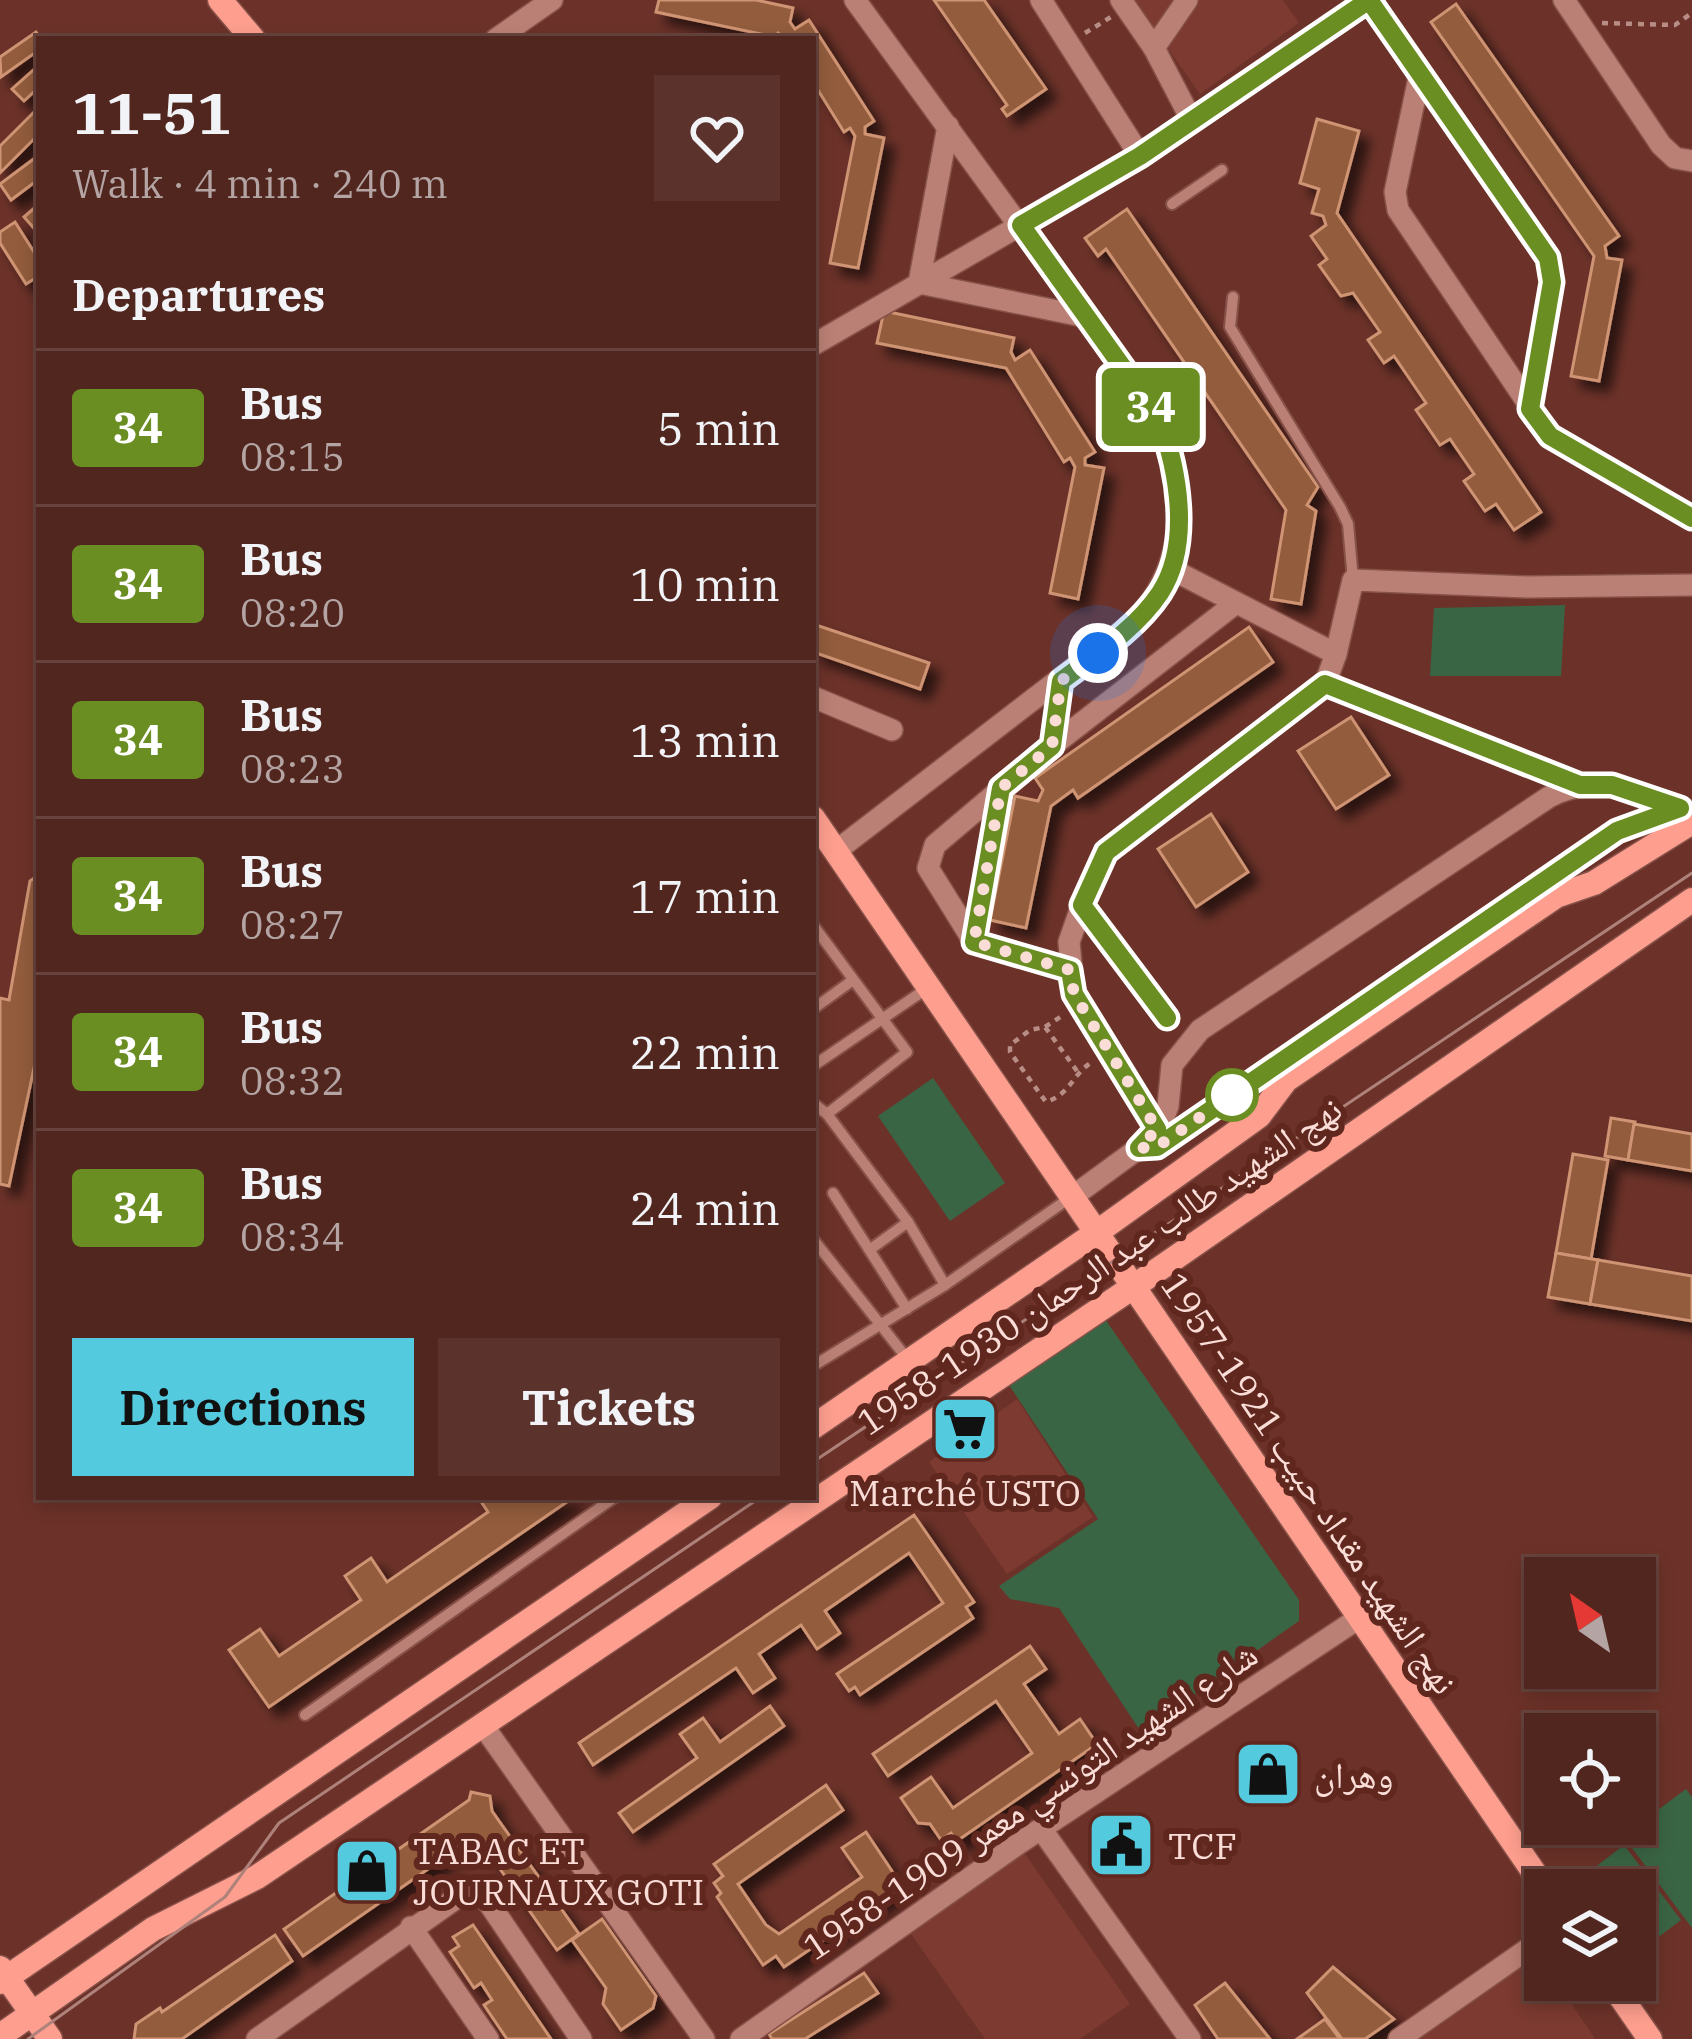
<!DOCTYPE html>
<meta charset="utf-8">
<style>
:root{--surface:#51261f;--page:#5b322c;--text:#f1f3f6;--muted:#b4a5a4;--line:#67433d;--accent:#54cade}
body{margin:0;font-family:"IBM Plex Serif","Noto Naskh Arabic",serif;background:var(--page);color:var(--text);height:100vh;display:flex;flex-direction:column;font-size:45px;white-space:nowrap}
*{box-sizing:border-box;margin:0}
p{font-size:39px;color:var(--muted)}
.icon{flex:none;width:66px;height:66px;fill:none;stroke:currentColor;stroke-width:2;stroke-linecap:round;stroke-linejoin:round}
.map{position:relative;flex:1;overflow:hidden}
.sheet{position:absolute;left:36px;top:36px;width:780px;height:1464px;display:flex;flex-direction:column;background:var(--surface);border-radius:0px;box-shadow:0 6px 18px #0003,0 0 0 3px var(--line)}
.sheet>*{flex:none}
.badge{padding:0 24px;border-radius:9px;font-size:42px;line-height:78px}
.needle{width:78px;rotate:326deg}
.tools{position:absolute;left:1524px;top:1557px;display:grid;gap:24px}
.tools a{display:grid;place-items:center;width:132px;height:132px;border-radius:0px;background:var(--surface);box-shadow:0 6px 18px #0003,0 0 0 3px var(--line);font-size:60px}
.you{position:absolute;width:60px;height:60px;margin:-30px;border:9px solid #fff;border-radius:50%;background:#1a73e8;box-shadow:0 0 0 18px #1a73e833}
.map>.badge{position:absolute;translate:-50% -50%;box-shadow:0 0 0 6px #fff}
h2{padding:0 36px;font-size:45px;line-height:108px}
.round{display:grid;place-items:center;flex:none;width:126px;height:126px;border-radius:0px;background:var(--page)}
.summary{display:flex;align-items:center;justify-content:space-between;height:204px;padding:0 36px}
h1{font-size:57px;font-weight:700;line-height:90px}
.button{display:flex;gap:24px;margin-top:auto;padding:24px 36px}
.button a{flex:1;height:138px;border-radius:0px;background:var(--accent);color:#111;font-size:48px;font-weight:700;line-height:138px;text-align:center}
.button a+a{background:var(--page);color:var(--text)}
ul{padding:0;list-style:none}
li{display:flex;align-items:center;gap:36px;height:156px;padding:0 36px;border-top:3px solid var(--line)}
li div{flex:1}
li b{display:block;font-size:45px}
li em{font-style:normal}
li .badge{min-width:132px;font-weight:700;text-align:center}
.map>svg:first-child{display:block}
.built{fill:#7c3a30}
.green{fill:#3a6544}
.building{fill:#925c3c;stroke:#cf9473;stroke-width:3;filter:url(#shadow)}
.lines{fill:none;stroke-linecap:round;stroke-linejoin:round}
.lane-casing{stroke:#865148;stroke-width:14}
.street-casing{stroke:#865148;stroke-width:24}
.secondary-casing{stroke:#865148;stroke-width:27}
.path{stroke:#b88d86;stroke-width:4.5;stroke-dasharray:6 6;stroke-linecap:butt}
.lane{stroke:#bb8075;stroke-width:10}
.street{stroke:#bb8075;stroke-width:21}
.secondary{stroke:#fd9e8e;stroke-width:24}
.tram{stroke:#ae827a;stroke-width:3}
.line-casing{stroke:#fff;stroke-width:27}
.line{stroke:#6b8e23;stroke-width:18}
.walk{stroke:#faddd7;stroke-width:12;stroke-dasharray:0 21.6}
.stop-dot{fill:#fff;stroke:#6b8e23;stroke-width:6}
.labels{text-anchor:middle;dominant-baseline:central;stroke-width:12;stroke-linejoin:round;paint-order:stroke}
.street-label{font-size:36px;fill:#faddd7;stroke:#60271f}
.poi-label{font-size:36px;fill:#faddd7;stroke:#60271f;text-anchor:start}
</style>
<div class="map">
<svg width="1692" height="2039" viewBox="0 0 1692 2039">
<defs>
<filter id="shadow"><feDropShadow dx="10" dy="10" stdDeviation="6" flood-color="#0009"/></filter>
</defs>
<rect width="100%" height="100%" fill="#6c3229"/>
<g class="built">
<polygon points="1134,0 1283,0 1299,23 1200,94"/>
<polygon points="1017,1399 1093,1517 1007,1574 929,1462"/>
<polygon points="1018,1844 1130,2004 1080,2039 985,2039 904,1924"/>
<polygon points="1531,1941 1545,1963 1545,1980 1556,1980 1595,2039 1398,2039"/>
</g>
<g class="green">
<polygon points="1565,605 1561,676 1430,676 1434,608"/>
<polygon points="933,1078 1005,1183 950,1221 878,1116"/>
<polygon points="1105,1319 1299,1600 1299,1621 1141,1732 1059,1608 1010,1599 999,1586 1098,1519 1009,1385"/>
<polygon points="1686,1789 1692,1797 1692,1928 1623,1836"/>
<polygon points="1624,1845 1681,1920 1641,1950 1635,1942 1635,1890 1596,1890 1585,1875"/>
</g>
<g class="building">
<polygon points="659,0 756,0 793,8 790,22 795,29 809,20 874,121 865,127 865,134 884,138 858,268 830,263 855,136 850,128 844,132 813,82 813,39 787,39 778,33 775,37 656,12"/>
<polygon points="934,0 984,0 1046,89 1007,116 1002,109 1007,105"/>
<polygon points="1456,4 1619,236 1605,246 1607,258 1622,260 1599,381 1571,376 1594,256 1431,22"/>
<polygon points="36,32 41,39 39,50 1,77 0,57"/>
<polygon points="39,65 39,87 24,101 12,89"/>
<polygon points="39,107 39,134 0,173 0,146"/>
<polygon points="1317,119 1359,131 1337,213 1541,512 1514,530 1496,504 1485,511 1464,481 1474,474 1450,439 1440,445 1416,410 1426,403 1394,356 1384,363 1368,340 1380,332 1353,293 1341,296 1319,265 1327,259 1311,236 1326,225 1323,216 1312,213 1319,189 1300,183"/>
<polygon points="39,155 39,179 11,200 0,184"/>
<polygon points="39,204 39,234 24,217"/>
<polygon points="1127,209 1318,487 1307,505 1316,511 1301,604 1271,599 1286,510 1106,249 1098,256 1085,238"/>
<polygon points="15,222 39,260 39,276 26,284 0,243 0,232"/>
<polygon points="884,311 1014,338 1011,352 1015,360 1030,350 1095,452 1085,458 1085,465 1104,468 1078,599 1050,593 1075,467 1070,458 1064,462 1006,368 877,343"/>
<polygon points="813,624 929,663 920,689 813,652"/>
<polygon points="1249,627 1273,662 1078,798 1073,790 1051,806 1026,928 990,920 1015,796 1038,801 1043,790 1035,778"/>
<polygon points="1351,717 1389,775 1336,809 1298,751"/>
<polygon points="1211,814 1248,872 1196,907 1158,849"/>
<polygon points="39,875 39,1044 9,1186 0,1184 0,998 9,1000 30,881"/>
<polygon points="1611,1118 1635,1122 1628,1160 1605,1156"/>
<polygon points="1634,1124 1692,1134 1692,1171 1628,1160"/>
<polygon points="1573,1154 1608,1160 1591,1259 1556,1253"/>
<polygon points="1556,1253 1598,1260 1590,1304 1548,1297"/>
<polygon points="1598,1260 1692,1276 1692,1321 1590,1304"/>
<polygon points="478,1497 574,1497 269,1707 229,1650 260,1629 279,1656 361,1600 345,1576 371,1558 387,1582 488,1512"/>
<polygon points="914,1515 974,1602 966,1607 973,1618 860,1695 855,1687 849,1691 837,1674 943,1603 909,1553 825,1611 840,1633 817,1649 801,1625 759,1654 775,1678 753,1693 736,1668 593,1765 579,1743"/>
<polygon points="1030,1646 1046,1669 1024,1684 1059,1734 1080,1719 1097,1744 957,1841 951,1833 941,1840 930,1824 918,1823 901,1798 931,1777 953,1808 1032,1753 996,1701 888,1776 873,1754"/>
<polygon points="770,1706 784,1726 633,1832 619,1813 697,1758 680,1734 703,1718 720,1742"/>
<polygon points="826,1785 843,1810 738,1884 766,1925 779,1934 862,1877 842,1848 866,1832 896,1877 887,1883 893,1893 784,1967 776,1956 763,1965 717,1897 721,1893 714,1883 723,1876 714,1864"/>
<polygon points="471,1792 490,1796 492,1811 579,1934 557,1950 481,1842 464,1844 303,1956 284,1929 469,1800"/>
<polygon points="602,1919 656,1996 653,2008 621,2030 603,2004 606,1988 572,1940"/>
<polygon points="473,1925 551,2039 507,2039 484,2005 492,2000 481,1983 474,1988 450,1952 459,1946 453,1937"/>
<polygon points="275,1935 292,1961 182,2039 134,2039 136,2024 160,2008 162,2012"/>
<polygon points="1333,1967 1394,2019 1365,2039 1342,2039 1307,1993"/>
<polygon points="864,1973 878,1993 805,2039 772,2039 769,2034"/>
<polygon points="1225,1983 1270,2039 1218,2039 1195,2005"/>
<polygon points="1325,2019 1340,2039 1297,2039"/>
</g>
<g class="lines">
<g class="lane-casing">
<g id="lane">
<polyline points="1172,204 1222,170"/>
<polyline points="1233,297 1230,327 1340,507 1348,524 1353,580"/>
<polyline points="1084,908 1167,1018"/>
<polyline points="813,925 907,1052 827,1114"/>
<polyline points="813,1009 853,980"/>
<polyline points="813,1066 929,987"/>
<polyline points="813,1103 827,1114 908,1222 945,1285"/>
<polyline points="1144,1148 1158,1146 1617,831 1677,809"/>
<polyline points="833,1193 907,1309"/>
<polyline points="813,1239 909,1361"/>
<polyline points="872,1248 908,1222"/>
<polyline points="813,1366 945,1285 1071,1197"/>
<polyline points="305,1715 615,1497"/>
</g>
</g>
<g class="street-casing">
<g id="street">
<polyline points="1041,0 1140,156"/>
<polyline points="1121,0 1154,48 1192,121"/>
<polyline points="1369,0 1548,258 1553,282 1530,409"/>
<polyline points="1564,0 1661,145 1675,158 1692,161"/>
<polyline points="496,39 552,0"/>
<polyline points="1154,48 1187,0"/>
<polyline points="1420,73 1395,192 1398,210 1550,436 1692,517"/>
<polyline points="948,126 919,283 1087,317"/>
<polyline points="813,345 1140,156 1370,0"/>
<polyline points="1171,569 1336,654"/>
<polyline points="1061,681 1052,746 935,845 928,868 974,942 1070,970"/>
<polyline points="1325,684 1336,654 1353,580 1527,587 1692,585"/>
<polyline points="813,697 892,730"/>
<polyline points="1052,746 1236,603"/>
<path d="M836,851l303,-233c51,-62 47,-127 20,-200l-304,-418"/>
<polyline points="974,942 1001,788"/>
<polyline points="1157,1128 1074,995 1069,942 1082,905 1106,852 1325,684 1580,785"/>
<path d="M1072,1197l67,-49 22,-24 7,-18 4,-41 28,-35 349,-233c49,-26 94,-2 143,15"/>
<polyline points="482,1724 704,2039"/>
<polyline points="1042,1830 1190,2039"/>
<polyline points="411,1927 488,2039"/>
<polyline points="257,2039 468,1890 480,1890 581,2039"/>
<polyline points="741,2039 1018,1844 1359,1618"/>
<polyline points="1399,2039 1545,1937"/>
</g>
</g>
<g class="secondary-casing">
<g id="secondary">
<polyline points="220,0 253,39"/>
<polyline points="813,818 1546,1890"/>
<polyline points="813,1427 1096,1233 1259,1116 1286,1080 1556,896 1594,883 1692,822"/>
<polyline points="0,1968 50,2039"/>
<polyline points="1609,1980 1650,2039"/>
<polyline points="0,1982 710,1497"/>
<polyline points="0,2036 153,1929 257,1877 1133,1287 1692,900"/>
</g>
</g>
<g class="path">
<polyline points="1602,23 1675,25 1692,13"/>
<polyline points="1085,33 1111,17"/>
<polyline points="1045,1027 1065,1014"/>
<path d="M1077,1071l-32,-44 -15,3 -20,15v7l36,50c25,-8 26,-28 46,-40"/>
</g>
<use href="#lane" class="lane"/>
<use href="#street" class="street"/>
<use href="#secondary" class="secondary"/>
<g class="tram">
<polyline points="813,1462 1692,873"/>
<polyline points="28,2039 225,1897 279,1823 761,1497"/>
</g>
</g>
<g class="lines">
<g class="line-casing">
<path id="line" d="M1167,1018l-85,-113 24,-53 219,-168 255,101h32l68,23 -63,23 -460,316 -18,1 18,-19 -83,-135 -4,-24 -96,-28 27,-154 51,-42 9,-65c34,-26 75,-52 99,-88 32,-49 18,-124 -1,-175l-138,-193 119,-69 229,-156 179,258 4,24 -22,127 20,27 142,82"/>
</g>
<use href="#line" class="line"/>
<polyline class="walk" points="1098,653 1061,681 1052,746 1001,788 974,942 1070,970 1074,994 1157,1129 1139,1148 1157,1147 1232,1095"/>
</g>
<defs>
<g id="supermarket-square" transform="scale(3.45)"><rect x="-9" y="-9" width="18" height="18" rx="4" fill="#54cade" stroke="#60271f"/><path d="M-6-5.5h2.5l.6 2H6L4.5 2H-2.5L-4.4-4H-6ZM-1.5 3.2a1.3 1.3 0 1 0 .1 0ZM3 3.2a1.3 1.3 0 1 0 .1 0Z" fill="#111"/></g>
<g id="shop-square" transform="scale(3.45)"><rect x="-9" y="-9" width="18" height="18" rx="4" fill="#54cade" stroke="#60271f"/><path d="M-5-2.5h2.3a2.7 3.5 0 0 1 5.4 0H5L5.5 6h-11ZM-1.5-2.5h3a1.5 2.3 0 0 0-3 0Z" fill="#111"/></g>
<g id="civic-square" transform="scale(3.45)"><rect x="-9" y="-9" width="18" height="18" rx="4" fill="#54cade" stroke="#60271f"/><path d="M-.6-6.5H3V-4.5H.6V-3L4-1V1h2V6H-6V1h2V-1L-.6-3ZM-1.2 2.5V6h2.4V2.5Z" fill="#111"/></g>
</defs>
<g fill-rule="evenodd">
<use href="#supermarket-square" x="965" y="1429"/>
<use href="#shop-square" x="1268" y="1774"/>
<use href="#civic-square" x="1121" y="1845"/>
<use href="#shop-square" x="367" y="1871"/>
</g>
<circle class="stop-dot" cx="1232" cy="1095" r="24"/>
<g class="labels">
<g class="street-label">
<text transform="translate(1099 1265) rotate(-34)">نهج الشهيد طالب عبد الرحمان 1930-1958</text>
<text transform="translate(1310 1483) rotate(56)">نهج الشهيد مقداد حبيب 1921-1957</text>
<text transform="translate(1030 1800) rotate(-34)">شارع الشهيد التونسي معمر 1909-1958</text>
</g>
<g class="poi-label">
<text x="965" y="1492" text-anchor="middle">Marché USTO</text>
<text x="1314" y="1774">وهران</text>
<text x="1168" y="1845">TCF</text>
<text x="413" y="1850">TABAC ET<tspan x="413" dy="41">JOURNAUX GOTI</tspan></text>
</g>
</g>
</svg>
<div class="tools">
<a><svg class="needle" viewBox="-14 -14 28 28"><path d="M0-13l5 13h-10z" fill="#e53935"/><path d="M0 13l5-13h-10z" fill="#b4a5a4"/></svg></a>
<a><svg class="icon" aria-label="locate" viewBox="0 0 24 24"><circle cx="12" cy="12" r="6"/><path d="M12 2v4M12 18v4M2 12h4M18 12h4"/></svg></a>
<a><svg class="icon" aria-label="layers" viewBox="0 0 24 24"><path d="M12 4l9 5-9 5-9-5zM3 14l9 5 9-5"/></svg></a>
</div>
<div class="you" style="left:1098px;top:653px"></div>
<b class="badge" style="left:1151px;top:407px;background:#6b8e23;color:#fff">34</b>
<section class="sheet">
<div class="summary"><div><h1>11-51</h1><p>Walk · 4 min · 240 m</p></div><a class="round"><svg class="icon" aria-label="heart" viewBox="0 0 24 24"><path d="M12 20l-8-8c-3-5 5-10 8-4 3-6 11-1 8 4z"/></svg></a></div>
<h2>Departures</h2>
<ul>
<li><span class="badge" style="background:#6b8e23;color:#fff">34</span><div><b>Bus</b><p>08:15</p></div><em>5 min</em></li>
<li><span class="badge" style="background:#6b8e23;color:#fff">34</span><div><b>Bus</b><p>08:20</p></div><em>10 min</em></li>
<li><span class="badge" style="background:#6b8e23;color:#fff">34</span><div><b>Bus</b><p>08:23</p></div><em>13 min</em></li>
<li><span class="badge" style="background:#6b8e23;color:#fff">34</span><div><b>Bus</b><p>08:27</p></div><em>17 min</em></li>
<li><span class="badge" style="background:#6b8e23;color:#fff">34</span><div><b>Bus</b><p>08:32</p></div><em>22 min</em></li>
<li><span class="badge" style="background:#6b8e23;color:#fff">34</span><div><b>Bus</b><p>08:34</p></div><em>24 min</em></li>
</ul>
<div class="button"><a>Directions</a><a>Tickets</a></div>
</section>
</div>
